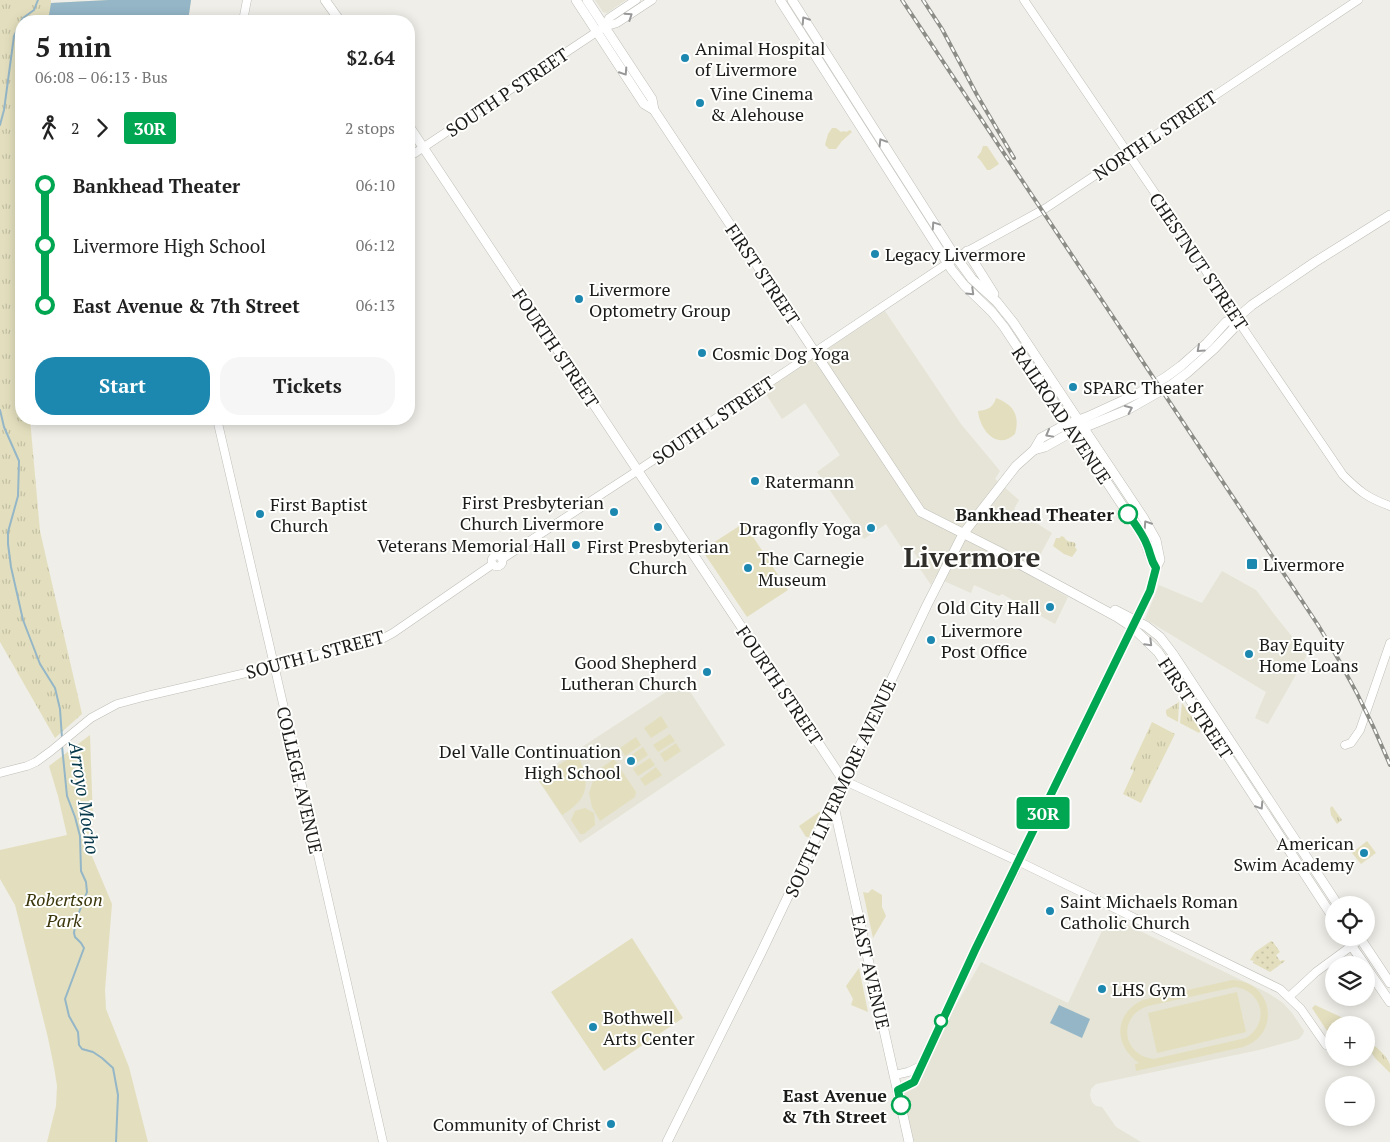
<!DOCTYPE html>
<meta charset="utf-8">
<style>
:root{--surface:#fff;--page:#f6f6f6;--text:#222;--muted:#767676;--accent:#1c87af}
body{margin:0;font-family:"PT Serif",serif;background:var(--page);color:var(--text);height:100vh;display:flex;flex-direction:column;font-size:19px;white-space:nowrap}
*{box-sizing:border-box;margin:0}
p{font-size:16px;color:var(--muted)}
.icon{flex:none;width:28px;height:28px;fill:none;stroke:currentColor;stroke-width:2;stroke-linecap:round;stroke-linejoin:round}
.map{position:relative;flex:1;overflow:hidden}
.sheet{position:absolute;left:15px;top:15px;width:400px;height:410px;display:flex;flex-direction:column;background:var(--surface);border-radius:20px;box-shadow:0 2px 12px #0003}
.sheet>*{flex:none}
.badge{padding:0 10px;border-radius:4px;font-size:18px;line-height:32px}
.tools{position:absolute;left:1325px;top:896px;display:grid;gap:10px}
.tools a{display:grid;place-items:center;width:50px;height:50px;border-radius:50%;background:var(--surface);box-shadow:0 2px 12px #0003;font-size:25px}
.map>.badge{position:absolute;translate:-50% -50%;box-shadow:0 0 0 2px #fff}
.legs{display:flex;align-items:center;gap:8px;height:55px;padding:0 20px;font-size:16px}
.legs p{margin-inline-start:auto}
.overview{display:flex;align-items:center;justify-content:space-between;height:85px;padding:0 20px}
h1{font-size:28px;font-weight:600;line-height:38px}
.button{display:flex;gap:10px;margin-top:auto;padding:10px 20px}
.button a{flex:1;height:58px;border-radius:20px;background:var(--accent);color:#fff;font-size:20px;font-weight:600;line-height:58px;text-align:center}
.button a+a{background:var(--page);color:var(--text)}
ul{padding:0 20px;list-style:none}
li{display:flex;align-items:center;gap:18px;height:60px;font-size:19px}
li i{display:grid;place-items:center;width:8px;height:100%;margin:0 6px;background:currentColor}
li i::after{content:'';width:12px;height:12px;margin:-6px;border:4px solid;border-radius:50%;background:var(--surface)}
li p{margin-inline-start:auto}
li:first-child i{background:linear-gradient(#0000 50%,currentColor 0)}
li:last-child i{background:linear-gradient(currentColor 50%,#0000 0)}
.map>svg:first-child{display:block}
.built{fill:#e5e4d6}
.grass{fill:url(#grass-tufts)}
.park{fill:#e3dfbe;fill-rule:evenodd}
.garden{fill:url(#garden-dots)}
.water{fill:#94b6c7}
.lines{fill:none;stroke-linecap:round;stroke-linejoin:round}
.stream{stroke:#94b6c7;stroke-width:2}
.minor-casing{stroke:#bfbeb8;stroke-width:9}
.major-casing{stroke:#bfbeb8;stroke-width:10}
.minor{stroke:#fff;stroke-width:8}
.major{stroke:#fff;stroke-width:9}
.rail-casing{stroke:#8d8d88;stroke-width:4}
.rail{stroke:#fffffe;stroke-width:2;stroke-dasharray:5.5;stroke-linecap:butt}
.oneway{stroke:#989898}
.line-1-casing{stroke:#fff;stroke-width:11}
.line-1{stroke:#00a651;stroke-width:8}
.poi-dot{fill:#1c87af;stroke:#fffffe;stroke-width:2}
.stop-1-dot{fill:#fff;stroke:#00a651;stroke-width:2.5}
.labels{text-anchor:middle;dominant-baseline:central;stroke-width:4;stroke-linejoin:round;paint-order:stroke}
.poi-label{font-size:18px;fill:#1b1b19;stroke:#fffffe;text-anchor:start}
.street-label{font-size:18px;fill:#1b1b19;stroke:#fffffe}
.stop-label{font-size:18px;font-weight:bold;fill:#1b1b19;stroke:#fffffe;text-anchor:end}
.park-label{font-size:18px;font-style:italic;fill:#3b350b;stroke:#fffffe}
.water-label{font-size:19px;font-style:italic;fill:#043749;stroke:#fffffe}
.town-label{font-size:28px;font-weight:bold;fill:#2f2e2a;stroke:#fffffe}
</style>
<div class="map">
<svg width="1390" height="1142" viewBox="0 0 1390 1142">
<defs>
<pattern id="grass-tufts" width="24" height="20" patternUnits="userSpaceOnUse" patternTransform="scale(1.25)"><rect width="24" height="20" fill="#e3dfbe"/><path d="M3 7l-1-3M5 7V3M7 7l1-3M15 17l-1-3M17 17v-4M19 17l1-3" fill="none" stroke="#c2bfa3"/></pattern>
<pattern id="garden-dots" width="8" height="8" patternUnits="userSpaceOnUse" patternTransform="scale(1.25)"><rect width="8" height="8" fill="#e3dfbe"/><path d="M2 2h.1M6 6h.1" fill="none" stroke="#c2bfa3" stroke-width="1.8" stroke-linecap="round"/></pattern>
</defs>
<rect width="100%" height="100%" fill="#efeee8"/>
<g class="built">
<polygon points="595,0 626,0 607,13 603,12"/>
<polygon points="885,311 961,424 1000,471 995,479 1019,500 1014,509 1052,533 1029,575 1068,597 1055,624 1002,594 999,596 974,585 971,593 935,577 931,585 916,563 919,560 910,546 903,550 886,524 864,539 817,472 840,455 805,403 782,419 764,391"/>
<polygon points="1222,571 1256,590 1277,618 1307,655 1268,724 1255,718 1266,692 1145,619 1159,585 1202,603"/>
<polygon points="683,681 725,745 580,843 536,777"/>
<polygon points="1109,916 1268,993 1283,1003 1292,1013 1304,1031 1303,1034 1299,1039 1259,1050 1096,1084 1091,1089 1090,1095 1092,1102 1096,1106 1102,1107 1116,1127 1141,1142 913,1142 898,1090 914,1082 921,1066 981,962 1068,1003"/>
</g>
<g class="grass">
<polygon points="0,0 51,0 51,3 109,0 191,0 188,21 21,21 21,419 30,419 40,531 82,714 55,738 0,642"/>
<path d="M1061,536l3,1c2,4 5,5 10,5l2,3 -1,2 2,3 -5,7 -8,-3 -11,-8 3,-8h4z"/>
<polygon points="1179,702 1178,722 1167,716 1166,713 1166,710"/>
<polygon points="1182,703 1201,730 1199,733 1180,723"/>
<polygon points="1152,722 1175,734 1141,803 1123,794 1134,770 1130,769"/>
<polygon points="1332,806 1342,820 1337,824 1331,815 1330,808"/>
<path d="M1366,1042c8,1 22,15 24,23 0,2 0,5 0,8l-15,-15 -9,-13z"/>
</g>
<g class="park">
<polygon points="832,128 836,128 841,132 844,131 846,132 850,130 852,132 842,141 836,149 829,149 825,145 828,134"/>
<polygon points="983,146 987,146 999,164 990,170 987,170 981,161 977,157 981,152"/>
<path d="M996,398c18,7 24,17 19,36 -18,17 -35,-4 -37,-23 9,-1 15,-3 18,-13z"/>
<polygon points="744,523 788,590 747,617 702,550"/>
<polygon points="661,716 668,727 651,738 644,728"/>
<polygon points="670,734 675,741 658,752 653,745"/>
<polygon points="90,735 93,820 89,849 112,904 105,990 106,1009 129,1067 148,1142 47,1142 56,1106 57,1086 54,1067 48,1038 15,905 0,879 0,850 67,835 58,796 49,766"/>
<polygon points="636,737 641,745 625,756 620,748"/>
<polygon points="676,743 681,751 665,762 660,754"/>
<polygon points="643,747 648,755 632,766 627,758"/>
<path d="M577,753c13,28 14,45 -15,62l-24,-36z"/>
<polygon points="650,758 655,765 638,776 633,769"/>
<polygon points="614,759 636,792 635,797 600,821 592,807 589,793 594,778 601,768"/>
<polygon points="656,767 662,775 645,786 640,779"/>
<polygon points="585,808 594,813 595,825 584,834 580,834 571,820 575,811"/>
<polygon points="819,812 820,812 820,814 809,837 806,837 799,826"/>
<polygon points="1367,841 1376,853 1361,864 1352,853"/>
<polygon points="872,889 882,895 882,907 886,916 873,938 863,892 868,893"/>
<polygon points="632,938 683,1018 604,1071 551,992"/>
<polygon points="859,968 868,1012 851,1005 853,999 846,986"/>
<path d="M1232,980c41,1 50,54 11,67l-107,24 -1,-7 4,-1c-26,-18 -25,-50 4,-63zM1235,987c28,4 35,36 11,51l-92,21c-32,-3 -37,-43 -6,-53z"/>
<polygon points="1237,992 1246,1032 1157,1053 1148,1013"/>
<polygon points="1315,1005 1356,1024 1358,1025 1334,1025 1333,1040 1312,1008"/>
</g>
<polygon class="garden" points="1271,941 1273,942 1280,952 1276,955 1280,961 1284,960 1285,961 1270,972 1253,963 1254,961 1250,960 1255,952"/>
<g class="water">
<polygon points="109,0 191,0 188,21 48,21 51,3"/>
<polygon points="1059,1005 1090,1019 1082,1038 1050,1023"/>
</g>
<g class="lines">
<g class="stream">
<polyline points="0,125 4,110 14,36 23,18 34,10 38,0"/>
<polyline points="0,410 4,427 19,461 18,496 8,532 8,544 11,567 23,620 40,664 55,688 60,709 62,738"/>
<polyline points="62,746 67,796 75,817 80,836 81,871 86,882 87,892 76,920 74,933 75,937 81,943 84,948 65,999 69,1016 78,1032 79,1045 82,1049 93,1052 102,1058 113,1068 118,1095 116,1142"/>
</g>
<g class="minor-casing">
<g id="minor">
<path d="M1024,0l158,233 48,76 113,166c17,17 25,23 47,31"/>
<polyline points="243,21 247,0"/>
<polyline points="604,27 609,18 636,0"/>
<polyline points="409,157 604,27 617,23 652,0"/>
<polyline points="217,419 316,846 383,1142"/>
<circle cx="497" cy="561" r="5.5"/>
<polyline points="502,559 637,471 957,257 1046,208 1358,0"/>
<polyline points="1345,745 1351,743 1360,730 1390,643"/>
<polyline points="0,773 27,766 36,762 51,751 91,718 117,704 147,696 246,673 340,649 380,640 393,633 493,564"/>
<polyline points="843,780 1026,865 1280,989 1301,1009 1326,1045"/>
<polyline points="1289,997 1316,972 1361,939"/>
<polyline points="895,1075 908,1072 921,1066"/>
<polyline points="898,1090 914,1082 975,950 1015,871 1022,854 1028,843 1132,627"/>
</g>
</g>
<g class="major-casing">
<g id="major">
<polyline points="325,0 340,21"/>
<polyline points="576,0 644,104 654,110 921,512 1004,554 1010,559 1117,617 1132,627 1158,652 1223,749 1334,919"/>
<polyline points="587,0 652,99 654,110"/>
<path d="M780,0l172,270 12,15 28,27 12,15 138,208c6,11 7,23 14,33"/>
<polyline points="792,0 951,250 972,279 997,302 1013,322 1143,517 1156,540 1160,560 1156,568 1150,591 1132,627"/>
<polyline points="409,126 843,780"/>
<polyline points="967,251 994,294"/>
<polyline points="1034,450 1045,447 1068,434 1127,410 1171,385 1187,373 1214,349 1233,329 1237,318"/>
<polyline points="1115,610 1146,626 1160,637 1173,654 1338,905"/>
<polyline points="833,802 909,1142"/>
<polyline points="1346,938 1365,965"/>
<polyline points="1360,938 1390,983"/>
<polyline points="1366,967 1390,1002"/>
<polyline points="667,1142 761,953 927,605 963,534 984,507 1016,466 1034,450 1041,438 1063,426 1087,417 1137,394 1166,377 1181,366 1207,343 1226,322 1237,318 1252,305 1315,262 1390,215"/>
</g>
</g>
<use href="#minor" class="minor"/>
<use href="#major" class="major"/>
<g class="rail-casing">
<g id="rail">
<path d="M902,0l416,625c28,45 52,91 72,140"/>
<polyline points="923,0 942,29 977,95 1014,158"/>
</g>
</g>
<use href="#rail" class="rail"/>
</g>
<defs><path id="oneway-chevron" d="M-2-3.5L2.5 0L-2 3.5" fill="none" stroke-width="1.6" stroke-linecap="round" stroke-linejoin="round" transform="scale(1.25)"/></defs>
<g class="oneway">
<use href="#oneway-chevron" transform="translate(629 16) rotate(-34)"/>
<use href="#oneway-chevron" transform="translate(805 20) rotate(-123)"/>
<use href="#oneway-chevron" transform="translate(624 72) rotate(57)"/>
<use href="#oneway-chevron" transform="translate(882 142) rotate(-122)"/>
<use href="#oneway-chevron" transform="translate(935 225) rotate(-124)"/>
<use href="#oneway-chevron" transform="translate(971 292) rotate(44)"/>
<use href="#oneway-chevron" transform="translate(1200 349) rotate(138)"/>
<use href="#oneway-chevron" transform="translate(1129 409) rotate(-25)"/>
<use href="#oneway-chevron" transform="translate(1049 434) rotate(151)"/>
<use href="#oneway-chevron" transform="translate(1147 524) rotate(-123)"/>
<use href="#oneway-chevron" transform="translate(1149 643) rotate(45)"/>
<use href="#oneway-chevron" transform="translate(1260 806) rotate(57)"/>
</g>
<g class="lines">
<g class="line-1-casing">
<path id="line-1" d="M901,1105l-3,-15 16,-8 61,-132 175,-359 6,-23c-6,-9 -5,-14 -9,-23 -4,-11 -12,-21 -19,-31"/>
</g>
<use href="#line-1" class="line-1"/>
</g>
<g class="poi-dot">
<circle cx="685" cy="58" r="5"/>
<circle cx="700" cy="103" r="5"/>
<circle cx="875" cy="254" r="5"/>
<circle cx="579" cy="299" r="5"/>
<circle cx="702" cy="353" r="5"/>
<circle cx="1073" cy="387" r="5"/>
<circle cx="755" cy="481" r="5"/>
<circle cx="614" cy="512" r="5"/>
<circle cx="260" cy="514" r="5"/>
<circle cx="658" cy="527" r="5"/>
<circle cx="871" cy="528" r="5"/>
<circle cx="576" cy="545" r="5"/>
<rect x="1246" y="558" width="12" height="12" rx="2.5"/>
<circle cx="748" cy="568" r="5"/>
<circle cx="1050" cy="607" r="5"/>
<circle cx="931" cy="640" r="5"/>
<circle cx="1249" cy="654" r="5"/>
<circle cx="707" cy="672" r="5"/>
<circle cx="631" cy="761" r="5"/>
<circle cx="1364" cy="853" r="5"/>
<circle cx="1050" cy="911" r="5"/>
<circle cx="1102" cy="989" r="5"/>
<circle cx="593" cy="1027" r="5"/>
<circle cx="611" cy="1124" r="5"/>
</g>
<g class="stop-1-dot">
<circle cx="1128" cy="514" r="9"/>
<circle cx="941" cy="1021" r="6"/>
<circle cx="901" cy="1105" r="9"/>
</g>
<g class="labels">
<g class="poi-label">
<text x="695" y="48">Animal Hospital<tspan x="695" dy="21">of Livermore</tspan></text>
<text x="710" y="93">Vine Cinema<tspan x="710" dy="21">&amp; Alehouse</tspan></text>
<text x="885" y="254">Legacy Livermore</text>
<text x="589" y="289">Livermore<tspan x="589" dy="21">Optometry Group</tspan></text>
<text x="712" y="353">Cosmic Dog Yoga</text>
<text x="1083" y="387">SPARC Theater</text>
<text x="765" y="481">Ratermann</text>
<text x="604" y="502" text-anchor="end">First Presbyterian<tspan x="604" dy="21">Church Livermore</tspan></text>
<text x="270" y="504">First Baptist<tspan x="270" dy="21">Church</tspan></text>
<text x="861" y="528" text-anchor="end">Dragonfly Yoga</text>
<text x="566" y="545" text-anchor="end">Veterans Memorial Hall</text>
<text x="658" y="546" text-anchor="middle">First Presbyterian<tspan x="658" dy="21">Church</tspan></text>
<text x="758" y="558">The Carnegie<tspan x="758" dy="21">Museum</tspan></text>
<text x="1263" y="564">Livermore</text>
<text x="1040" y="607" text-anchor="end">Old City Hall</text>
<text x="941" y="630">Livermore<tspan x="941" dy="21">Post Office</tspan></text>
<text x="1259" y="644">Bay Equity<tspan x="1259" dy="21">Home Loans</tspan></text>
<text x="697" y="662" text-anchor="end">Good Shepherd<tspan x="697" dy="21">Lutheran Church</tspan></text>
<text x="621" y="751" text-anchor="end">Del Valle Continuation<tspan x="621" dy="21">High School</tspan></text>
<text x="1354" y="843" text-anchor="end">American<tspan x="1354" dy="21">Swim Academy</tspan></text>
<text x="1060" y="901">Saint Michaels Roman<tspan x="1060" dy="21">Catholic Church</tspan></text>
<text x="1112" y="989">LHS Gym</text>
<text x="603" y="1017">Bothwell<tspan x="603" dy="21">Arts Center</tspan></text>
<text x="601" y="1124" text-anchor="end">Community of Christ</text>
</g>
<g class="street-label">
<text transform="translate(507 92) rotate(-34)">SOUTH P STREET</text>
<text transform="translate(1155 135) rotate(-34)">NORTH L STREET</text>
<text transform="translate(1199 261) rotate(56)">CHESTNUT STREET</text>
<text transform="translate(763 274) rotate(56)">FIRST STREET</text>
<text transform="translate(556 348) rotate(56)">FOURTH STREET</text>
<text transform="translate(1062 415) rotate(56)">RAILROAD AVENUE</text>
<text transform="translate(713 420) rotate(-34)">SOUTH L STREET</text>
<text transform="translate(315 654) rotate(-15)">SOUTH L STREET</text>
<text transform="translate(780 685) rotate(56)">FOURTH STREET</text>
<text transform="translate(1196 708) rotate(56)">FIRST STREET</text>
<text transform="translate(300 780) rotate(77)">COLLEGE AVENUE</text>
<text transform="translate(840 788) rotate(-65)">SOUTH LIVERMORE AVENUE</text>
<text transform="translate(871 972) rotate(77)">EAST AVENUE</text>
</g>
<g class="stop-label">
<text x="1114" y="514">Bankhead Theater</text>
<text x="887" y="1095">East Avenue<tspan x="887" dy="21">&amp; 7th Street</tspan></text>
</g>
<g class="park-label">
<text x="64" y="899">Robertson<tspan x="64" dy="21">Park</tspan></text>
</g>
<g class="water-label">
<text transform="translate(85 798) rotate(81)">Arroyo Mocho</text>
</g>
<g class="town-label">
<text x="972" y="556">Livermore</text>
</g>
</g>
</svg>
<div class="tools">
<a><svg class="icon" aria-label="locate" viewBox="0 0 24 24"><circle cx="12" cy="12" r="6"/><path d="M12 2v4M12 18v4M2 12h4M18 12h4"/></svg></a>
<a><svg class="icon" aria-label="layers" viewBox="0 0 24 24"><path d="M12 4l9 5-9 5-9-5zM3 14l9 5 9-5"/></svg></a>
<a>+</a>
<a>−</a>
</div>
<b class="badge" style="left:1043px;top:813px;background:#00a651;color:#fff">30R</b>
<section class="sheet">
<div class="overview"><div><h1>5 min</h1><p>06:08 – 06:13 · Bus</p></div><b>$2.64</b></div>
<div class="legs"><svg class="icon" aria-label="walk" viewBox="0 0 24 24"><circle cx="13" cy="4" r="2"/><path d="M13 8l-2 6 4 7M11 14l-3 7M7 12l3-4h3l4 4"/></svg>2<svg class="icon" aria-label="forward" viewBox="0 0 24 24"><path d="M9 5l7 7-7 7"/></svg><b class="badge" style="background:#00a651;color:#fff">30R</b><p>2 stops</p></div>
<ul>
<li><i style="color:#00a651"></i><b>Bankhead Theater</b><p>06:10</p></li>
<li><i style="color:#00a651"></i><span>Livermore High School</span><p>06:12</p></li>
<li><i style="color:#00a651"></i><b>East Avenue &amp; 7th Street</b><p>06:13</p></li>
</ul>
<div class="button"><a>Start</a><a>Tickets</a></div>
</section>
</div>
